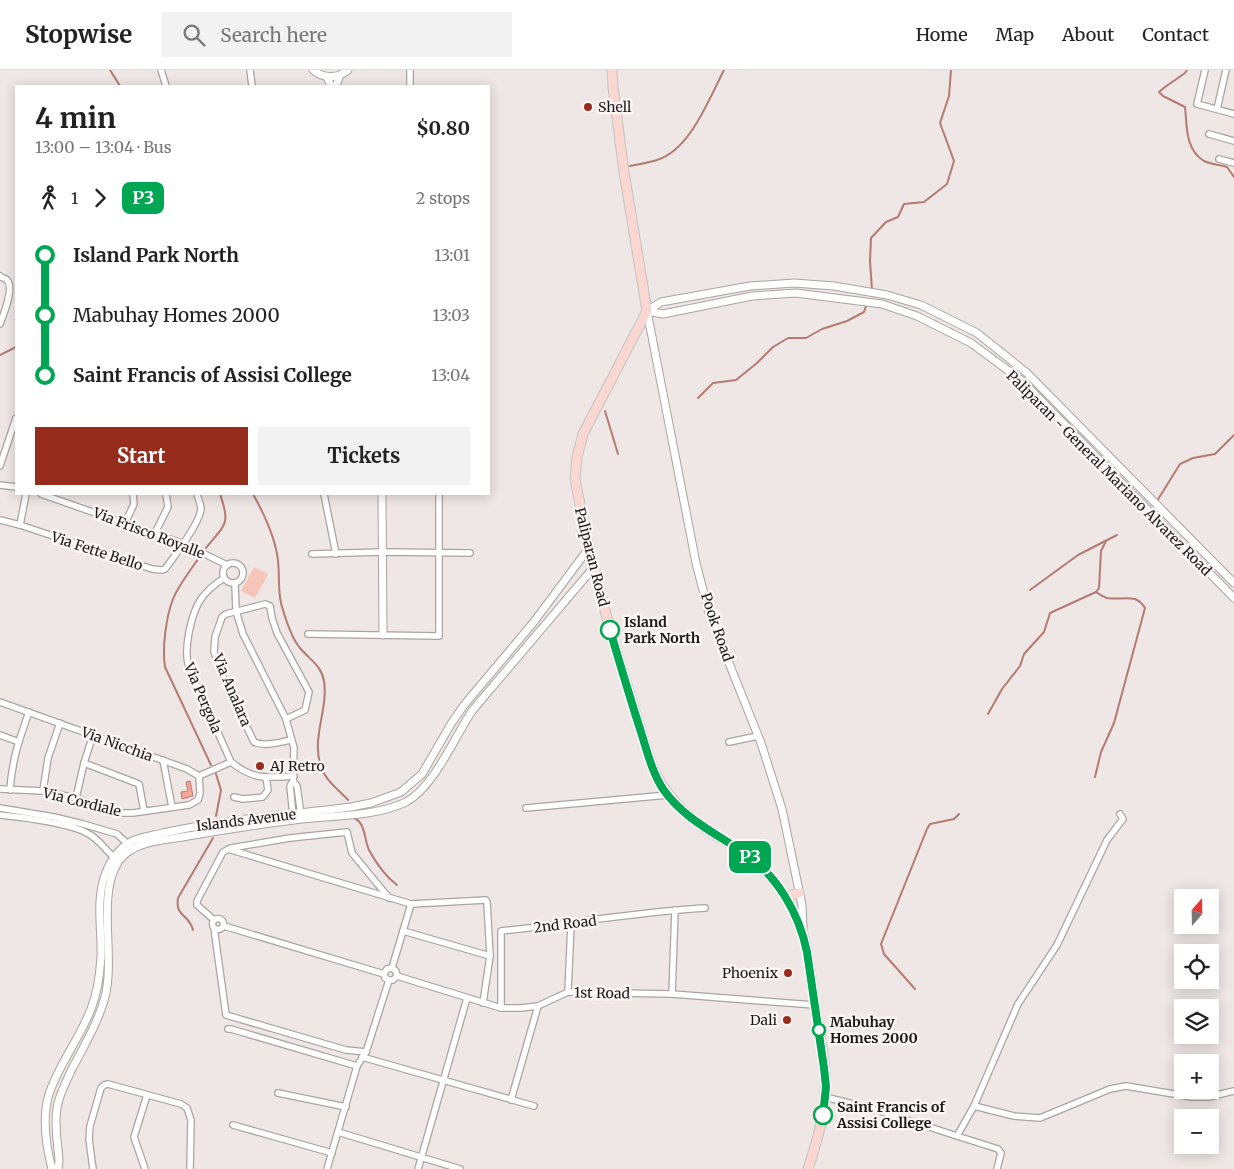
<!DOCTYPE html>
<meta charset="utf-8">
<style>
:root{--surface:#fff;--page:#f2f2f2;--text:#222;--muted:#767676;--line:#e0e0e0;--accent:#962c1c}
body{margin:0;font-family:Merriweather,serif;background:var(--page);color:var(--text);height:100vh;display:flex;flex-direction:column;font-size:19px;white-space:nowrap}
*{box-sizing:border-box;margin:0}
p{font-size:16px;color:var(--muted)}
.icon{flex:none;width:28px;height:28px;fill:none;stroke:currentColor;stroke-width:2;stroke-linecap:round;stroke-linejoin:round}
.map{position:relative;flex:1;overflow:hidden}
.sheet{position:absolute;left:15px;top:15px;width:475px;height:410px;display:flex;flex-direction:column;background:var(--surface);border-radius:0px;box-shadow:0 2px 12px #0003}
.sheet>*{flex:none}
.badge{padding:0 10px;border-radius:8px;font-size:18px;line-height:32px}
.needle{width:32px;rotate:20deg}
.controls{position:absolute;left:1174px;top:819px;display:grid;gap:10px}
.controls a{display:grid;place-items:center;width:45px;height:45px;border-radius:0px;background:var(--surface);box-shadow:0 2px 12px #0003;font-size:25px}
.map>.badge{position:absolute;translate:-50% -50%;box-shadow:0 0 0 2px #fff}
.legs{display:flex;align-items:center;gap:8px;height:55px;padding:0 20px;font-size:16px}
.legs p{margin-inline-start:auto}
.summary{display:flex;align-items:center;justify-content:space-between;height:85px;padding:0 20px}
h1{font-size:28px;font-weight:700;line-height:38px}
.primary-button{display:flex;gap:10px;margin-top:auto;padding:10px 20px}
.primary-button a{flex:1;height:58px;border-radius:0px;background:var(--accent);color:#fff;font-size:20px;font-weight:700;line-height:58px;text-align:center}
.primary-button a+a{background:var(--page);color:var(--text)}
ul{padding:0 20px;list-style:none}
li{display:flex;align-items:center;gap:18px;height:60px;font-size:19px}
li i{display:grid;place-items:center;width:8px;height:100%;margin:0 6px;background:currentColor}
li i::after{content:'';width:12px;height:12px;margin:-6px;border:4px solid;border-radius:50%;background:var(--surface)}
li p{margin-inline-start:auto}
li:first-child i{background:linear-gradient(#0000 50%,currentColor 0)}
li:last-child i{background:linear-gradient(currentColor 50%,#0000 0)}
header{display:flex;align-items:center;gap:30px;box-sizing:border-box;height:70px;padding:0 25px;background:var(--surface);border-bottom:1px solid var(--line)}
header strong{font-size:24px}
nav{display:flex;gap:28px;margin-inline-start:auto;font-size:18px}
.search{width:350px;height:45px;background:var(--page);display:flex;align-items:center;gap:12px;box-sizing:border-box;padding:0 18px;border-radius:0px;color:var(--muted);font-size:19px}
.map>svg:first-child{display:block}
.green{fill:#f7c4ba}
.water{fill:#f6a596;stroke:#b47b70}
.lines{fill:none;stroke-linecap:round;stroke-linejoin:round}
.stream{stroke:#b47b70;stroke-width:2}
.minor-casing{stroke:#aaa3a2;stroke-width:8}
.tertiary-casing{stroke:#aaa3a2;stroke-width:9}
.primary-casing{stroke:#c4c3c3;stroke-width:11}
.minor{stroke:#fff;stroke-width:5.5}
.tertiary{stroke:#fff;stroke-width:7}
.primary{stroke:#fad7d0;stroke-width:9}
.line-1-casing{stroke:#fff;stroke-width:11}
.line-1{stroke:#00a651;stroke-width:8}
.poi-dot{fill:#962c1c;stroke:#fcf5f3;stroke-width:2}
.stop-1-dot{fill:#fff;stroke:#00a651;stroke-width:2.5}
.labels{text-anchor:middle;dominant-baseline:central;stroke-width:5;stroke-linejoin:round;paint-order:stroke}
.poi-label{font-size:14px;fill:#1b1918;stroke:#fcf5f3;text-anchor:start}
.street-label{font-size:14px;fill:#1b1918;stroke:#fcf5f3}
.stop-label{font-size:14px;font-weight:bold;fill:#1b1918;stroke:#fcf5f3;text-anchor:start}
</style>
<header>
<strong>Stopwise</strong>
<div class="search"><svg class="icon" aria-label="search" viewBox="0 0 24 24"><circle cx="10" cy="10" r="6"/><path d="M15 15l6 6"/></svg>Search here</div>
<nav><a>Home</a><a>Map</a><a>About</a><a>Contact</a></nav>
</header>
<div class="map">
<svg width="1234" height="1099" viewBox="0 0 1234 1099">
<rect width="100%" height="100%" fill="#efe7e6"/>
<polygon class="green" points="254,497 268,504 255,528 241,521"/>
<polygon class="water" points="190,711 193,726 182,729 181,722 188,721 186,712"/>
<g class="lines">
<g class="stream">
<polyline points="110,0 120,16"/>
<path d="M1187,0l-2,3 -20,14 -6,5 4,4 22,11c2,18 0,43 19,54 6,3 16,4 23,6l7,10"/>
<path d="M630,96c9,-2 18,-3 27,-6 33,-10 52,-61 67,-90"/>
<polyline points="872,220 870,191 871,168 886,152 898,147 904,134 924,132 947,114 954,91 940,53 949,26 951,0"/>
<polyline points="0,285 16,277"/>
<polyline points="698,328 713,313 736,310 757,293 773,277 788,268 806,268 822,259 847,251 864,242 867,233"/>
<polyline points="605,341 618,384"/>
<path d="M253,424c10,18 23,45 25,67 2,16 -1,34 5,49 3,10 10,30 17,38 10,12 21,17 24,33 5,32 -17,62 1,94 5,9 16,17 23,25"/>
<polyline points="1157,431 1180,394 1193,388 1215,384 1234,365"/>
<path d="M206,478c19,-24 25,-23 14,-54"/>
<path d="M200,486c-9,14 -21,28 -27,43 -7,18 -11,49 -8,68l46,98"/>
<polyline points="1030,520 1078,485 1117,465"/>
<polyline points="988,644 1002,619 1020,596 1024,584 1044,562 1050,543 1096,522 1099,518 1101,481 1106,471"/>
<polyline points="216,704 221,720 216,746"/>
<path d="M1095,707l6,-25 13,-29 31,-115c-9,-16 -23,-7 -38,-10 -3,-1 -8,-4 -11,-6"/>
<path d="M354,748c12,5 10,22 15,32 7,13 16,26 28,35"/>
<path d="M193,860c-4,-17 -18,-12 -15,-32l35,-60"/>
<polyline points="915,919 884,884 881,874 927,759 930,754 954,749 959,744"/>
</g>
<g class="minor-casing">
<g id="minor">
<polyline points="161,0 166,16"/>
<polyline points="250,0 252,16"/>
<polyline points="410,0 410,16"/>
<polyline points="1205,0 1197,34 1234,44"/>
<polyline points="1217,39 1226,0"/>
<polyline points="1209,64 1234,71"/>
<polyline points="1219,89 1234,93"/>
<path d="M0,206c2,2 5,2 7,4 8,8 -4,35 -7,44"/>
<polyline points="0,396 16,348"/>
<polyline points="0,415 16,417"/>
<polyline points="41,424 184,474 227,495"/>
<polyline points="324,424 336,484"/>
<path d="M0,450l20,5 132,44 10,1 3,-1c9,-12 35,-46 36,-60 0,-5 -3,-10 -4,-15"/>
<polyline points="125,453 134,434 133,424"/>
<polyline points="20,455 26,424"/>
<polyline points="155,463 168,437 166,424"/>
<polyline points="312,484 382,482 470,483"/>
<circle cx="233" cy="503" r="10"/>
<path d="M224,508c-9,6 -17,12 -23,21 -10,15 -18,51 -12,68l42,95c22,18 36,16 63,14"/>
<polyline points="235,514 236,541 243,564 286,649 294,678 293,711 290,716 293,746"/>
<polyline points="308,564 439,566 439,424"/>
<polyline points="0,632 187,699 199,706"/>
<path d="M286,649l19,-9 4,-18 -32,-59 -5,-15 -2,-12 -5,-2 -39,10 -4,3 -7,20 -1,15 7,21 33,69c11,5 26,0 37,-2"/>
<polyline points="0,665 19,672"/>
<polyline points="729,672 758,666"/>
<polyline points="163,690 172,737"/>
<polyline points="84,693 139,714 144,741"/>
<polyline points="199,706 231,692"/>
<polyline points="293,711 297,716 301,745"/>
<polyline points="0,719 43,721 76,728 102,738 120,743 133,743 189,735 198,730 200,723 199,706"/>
<path d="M10,720c2,-30 9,-50 19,-78"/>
<polyline points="43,721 48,688 60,653"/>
<polyline points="234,727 243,729 263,727 268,720 266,707"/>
<polyline points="76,728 84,693 93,665"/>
<polyline points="0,738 54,747 83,754 117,764 130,776"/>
<polyline points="526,738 668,725"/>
<path d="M0,745c21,2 69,8 87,18 11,5 19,18 29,26"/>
<polyline points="228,779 411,834 486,830 487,832 490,886 483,933"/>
<circle cx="218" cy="854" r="5.5"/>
<polyline points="214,850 197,835 197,831 223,782 231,778 290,768 347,762 352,783 389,828"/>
<polyline points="224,856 384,904 385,908 389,910 393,910 397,906 396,901 392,898 387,899 384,904"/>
<polyline points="214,858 226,945 346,980 366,982"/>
<polyline points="403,861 490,886"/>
<polyline points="392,898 411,834"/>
<polyline points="397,906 501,938 521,938 538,936 568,922 672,924 814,935"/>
<polyline points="568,922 571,854"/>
<polyline points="672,924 675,840"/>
<path d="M501,938v-77c68,-7 136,-19 204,-23"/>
<polyline points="228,959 231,959 357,996"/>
<polyline points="362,987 534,1036"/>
<polyline points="278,1023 346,1037"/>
<polyline points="825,1027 877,1040 957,1066 974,1036 1018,934 1057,875 1107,770 1123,749 1120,744"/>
<polyline points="511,1030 538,936"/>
<polyline points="974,1036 1014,1046 1040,1048 1110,1019 1126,1016 1192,1027 1209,1027 1234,1021"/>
<polyline points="233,1055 332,1083"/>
<polyline points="338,1062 460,1099"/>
<polyline points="957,1066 998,1079 1001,1083 997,1099"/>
<polyline points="93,1099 89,1069 90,1056 101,1018 104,1015 108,1014 181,1034 187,1038 191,1050 190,1099"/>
<polyline points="145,1099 134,1067 147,1025"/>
<polyline points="327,1099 357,996 366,982 389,910"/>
<polyline points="418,1099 467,928"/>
</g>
</g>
<g class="tertiary-casing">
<g id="tertiary">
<path d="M313,0c11,9 24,9 35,0"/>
<polyline points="327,7 331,16"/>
<polyline points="336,16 340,5"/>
<polyline points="647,241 661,232 750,216 794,213 834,216 887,225 921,235 977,263 1027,303 1234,513"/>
<polyline points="647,241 663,244 752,226 796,223 882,234 917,246 971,273 1021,310 1234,528"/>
<polyline points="647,241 696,493 709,543 761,673 782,739 802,835 803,859"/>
<polyline points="382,424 383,565"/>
<path d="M52,1099c-6,-23 -10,-52 -3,-75 10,-30 31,-56 42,-85 6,-15 9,-36 10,-52 1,-26 -5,-54 3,-79 4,-13 12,-26 23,-34 10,-7 25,-8 36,-11 62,-14 125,-18 188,-26l20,-4 30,-11 21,-18 29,-50 13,-19 69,-82 56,-75"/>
<path d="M58,1099l1,-8c-1,-17 -5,-36 -2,-53 2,-14 9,-26 15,-39 12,-23 26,-46 33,-72 10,-39 -7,-98 11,-131 3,-6 8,-12 15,-16 14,-9 35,-10 51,-13 40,-7 80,-13 120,-18 34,-4 72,-2 104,-17 28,-15 48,-64 66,-91l122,-144"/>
</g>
</g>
<g class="primary-casing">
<g id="primary">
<path d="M612,0l1,17 11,85 23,139 -64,123 -6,23 -2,22 10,51 25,100 41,133c12,31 34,52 61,70 14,9 29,16 41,27 24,20 43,48 51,78 6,24 8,50 12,75 4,26 11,52 9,79 -1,27 -9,52 -17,77"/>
<polyline points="786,826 799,823"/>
</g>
</g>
<use href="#minor" class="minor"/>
<use href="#tertiary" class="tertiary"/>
<use href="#primary" class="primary"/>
</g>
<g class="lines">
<g class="line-1-casing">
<path id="line-1" d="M610,560c10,34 20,68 31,102 6,19 11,40 22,57 20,29 52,44 80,63 34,23 56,61 64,100l17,116 2,19 -3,28"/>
</g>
<use href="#line-1" class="line-1"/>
</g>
<g class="poi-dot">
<circle cx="588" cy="37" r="5"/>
<circle cx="260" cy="696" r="5"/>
<circle cx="788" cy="903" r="5"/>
<circle cx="787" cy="950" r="5"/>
</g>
<g class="stop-1-dot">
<circle cx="610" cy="560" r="9"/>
<circle cx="819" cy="960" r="6"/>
<circle cx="823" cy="1045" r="9"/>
</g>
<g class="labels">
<g class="poi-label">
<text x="598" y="37">Shell</text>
<text x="270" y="696">AJ Retro</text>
<text x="778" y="903" text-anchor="end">Phoenix</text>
<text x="777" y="950" text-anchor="end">Dali</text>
</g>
<g class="street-label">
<text transform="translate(1109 403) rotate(45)">Paliparan - General Mariano Alvarez Road</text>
<text transform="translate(149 463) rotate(21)">Via Frisco Royalle</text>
<text transform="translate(97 481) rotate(18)">Via Fette Bello</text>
<text transform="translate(592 487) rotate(76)">Paliparan Road</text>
<text transform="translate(717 557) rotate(71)">Pook Road</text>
<text transform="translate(232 620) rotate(67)">Via Analara</text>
<text transform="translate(203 628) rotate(67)">Via Pergola</text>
<text transform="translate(117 674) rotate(20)">Via Nicchia</text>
<text transform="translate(82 732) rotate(14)">Via Cordiale</text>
<text transform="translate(246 750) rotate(-7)">Islands Avenue</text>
<text transform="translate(565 854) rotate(-7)">2nd Road</text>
<text transform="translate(602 923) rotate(1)">1st Road</text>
</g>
<g class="stop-label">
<text x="624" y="552">Island<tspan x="624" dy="16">Park North</tspan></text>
<text x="830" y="952">Mabuhay<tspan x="830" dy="16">Homes 2000</tspan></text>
<text x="837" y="1037">Saint Francis of<tspan x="837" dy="16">Assisi College</tspan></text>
</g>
</g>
</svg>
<div class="controls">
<a><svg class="needle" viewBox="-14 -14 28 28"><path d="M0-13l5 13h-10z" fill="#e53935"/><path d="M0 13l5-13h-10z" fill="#767676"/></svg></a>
<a><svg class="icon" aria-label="locate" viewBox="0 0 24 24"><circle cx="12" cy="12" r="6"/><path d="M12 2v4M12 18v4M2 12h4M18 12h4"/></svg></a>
<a><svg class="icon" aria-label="layers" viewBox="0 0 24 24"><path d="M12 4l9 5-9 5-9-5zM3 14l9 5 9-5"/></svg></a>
<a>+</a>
<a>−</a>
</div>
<b class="badge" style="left:750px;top:787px;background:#00a651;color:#fff">P3</b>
<section class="sheet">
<div class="summary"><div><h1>4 min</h1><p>13:00 – 13:04 · Bus</p></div><b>$0.80</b></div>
<div class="legs"><svg class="icon" aria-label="walk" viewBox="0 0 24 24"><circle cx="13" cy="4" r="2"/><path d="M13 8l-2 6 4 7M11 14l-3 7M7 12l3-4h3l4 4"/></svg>1<svg class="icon" aria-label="forward" viewBox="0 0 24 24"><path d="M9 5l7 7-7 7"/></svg><b class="badge" style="background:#00a651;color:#fff">P3</b><p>2 stops</p></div>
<ul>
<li><i style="color:#00a651"></i><b>Island Park North</b><p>13:01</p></li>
<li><i style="color:#00a651"></i><span>Mabuhay Homes 2000</span><p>13:03</p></li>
<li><i style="color:#00a651"></i><b>Saint Francis of Assisi College</b><p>13:04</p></li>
</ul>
<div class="primary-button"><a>Start</a><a>Tickets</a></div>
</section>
</div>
